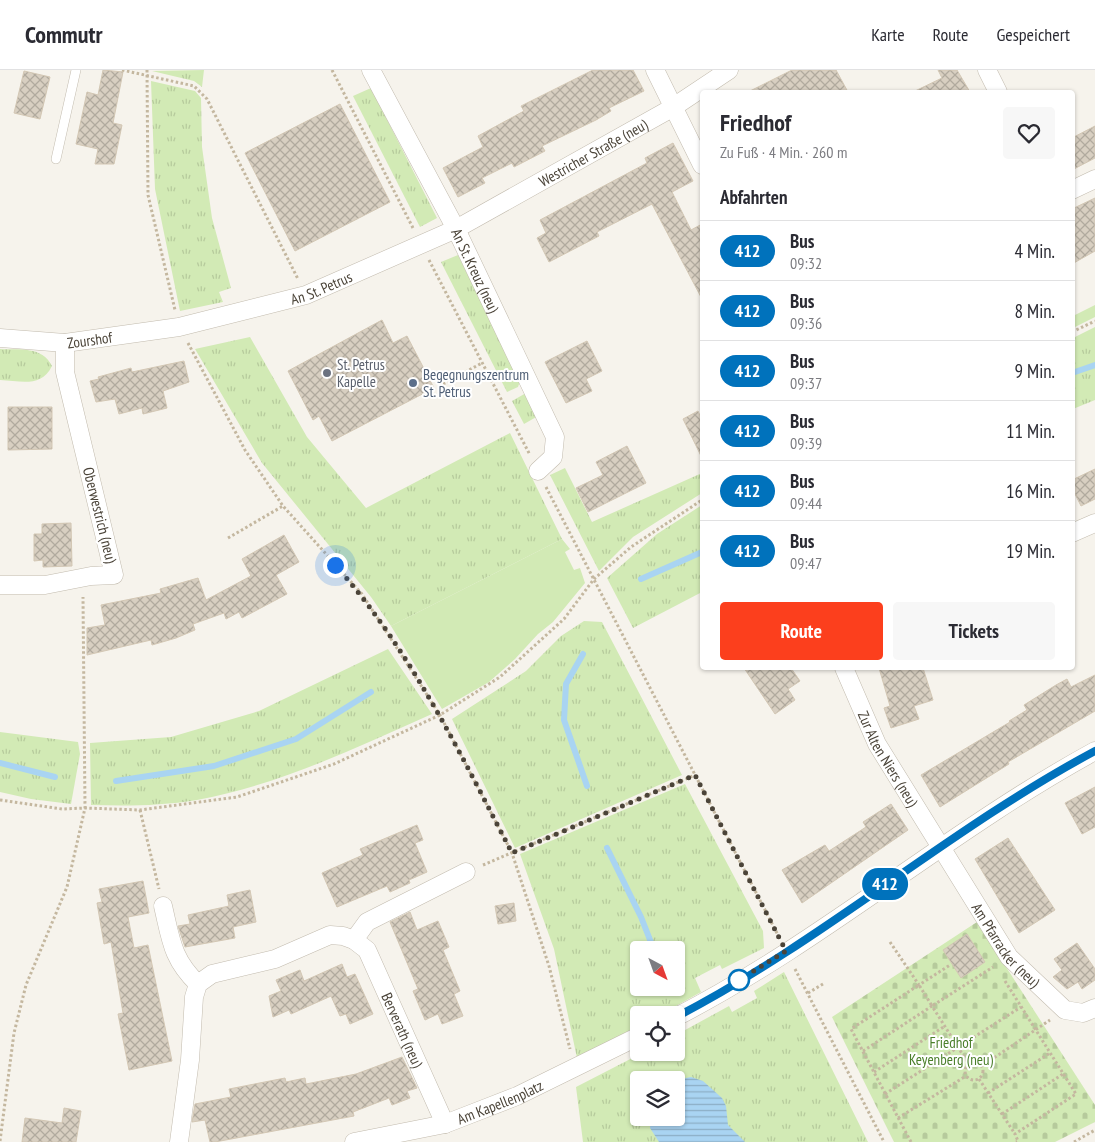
<!DOCTYPE html>
<html lang="de">
<meta charset="utf-8">
<style>
:root{--surface:#fff;--page:#f7f7f7;--text:#2b2b33;--muted:#7c7c81;--line:#e1e1e2;--accent:#fc3f1d}
body{margin:0;font-family:"PT Sans Narrow",sans-serif;background:var(--page);color:var(--text);height:100vh;display:flex;flex-direction:column;font-size:19px;white-space:nowrap}
*{box-sizing:border-box;margin:0}
p{font-size:16px;color:var(--muted)}
.icon{flex:none;width:28px;height:28px;fill:none;stroke:currentColor;stroke-width:2;stroke-linecap:round;stroke-linejoin:round}
.map{position:relative;flex:1;overflow:hidden}
.details{position:absolute;left:700px;top:20px;width:375px;height:580px;display:flex;flex-direction:column;background:var(--surface);border-radius:5px;box-shadow:0 1px 4px #0004}
.details>*{flex:none}
.badge{padding:0 10px;border-radius:16px;font-size:18px;line-height:32px}
.needle{width:32px;rotate:139deg}
.fabs{position:absolute;left:630px;top:871px;display:grid;gap:10px}
.fabs a{display:grid;place-items:center;width:55px;height:55px;border-radius:5px;background:var(--surface);box-shadow:0 1px 4px #0004;font-size:25px}
.you{position:absolute;width:25px;height:25px;margin:-12px;border:4px solid #fff;border-radius:50%;background:#1a73e8;box-shadow:0 0 0 8px #1a73e833}
.map>.badge{position:absolute;translate:-50% -50%;box-shadow:0 0 0 2px #fff}
h2{padding:0 20px;font-size:19px;line-height:45px}
.round{display:grid;place-items:center;flex:none;width:52px;height:52px;border-radius:5px;background:var(--page)}
.summary{display:flex;align-items:center;justify-content:space-between;height:85px;padding:0 20px}
h1{font-size:24px;font-weight:700;line-height:38px}
.action{display:flex;gap:10px;margin-top:auto;padding:10px 20px}
.action a{flex:1;height:58px;border-radius:5px;background:var(--accent);color:#fff;font-size:20px;font-weight:700;line-height:58px;text-align:center}
.action a+a{background:var(--page);color:var(--text)}
ul{padding:0;list-style:none}
li{display:flex;align-items:center;gap:15px;height:60px;padding:0 20px;border-top:1px solid var(--line)}
li div{flex:1}
li b{display:block;font-size:19px}
li em{font-style:normal}
li .badge{min-width:55px;font-weight:700;text-align:center}
header{display:flex;align-items:center;gap:30px;box-sizing:border-box;height:70px;padding:0 25px;background:var(--surface);border-bottom:1px solid var(--line)}
header strong{font-size:24px}
nav{display:flex;gap:28px;margin-inline-start:auto;font-size:18px}
.map>svg:first-child{display:block}
.grass{fill:url(#grass-tufts);fill-rule:evenodd}
.cemetery{fill:url(#cemetery-stones)}
.park{fill:#d2eab5}
.water{fill:url(#water-rules)}
.lines{fill:none;stroke-linecap:round;stroke-linejoin:round}
.stream{stroke:#a9d4f2;stroke-width:6}
.building{fill:url(#building-cross-hatch);stroke:#d3c7b4}
.lane-casing{stroke:#c2bbae;stroke-width:10}
.street-casing{stroke:#c2bbae;stroke-width:19}
.path{stroke:#c4b79f;stroke-width:3;stroke-dasharray:2.5 2.5;stroke-linecap:butt}
.lane{stroke:#fff;stroke-width:9}
.street{stroke:#fff;stroke-width:18}
.line-casing{stroke:#fff;stroke-width:11}
.line{stroke:#0072bc;stroke-width:8}
.walk{stroke:#4b4439;stroke-width:5;stroke-dasharray:0 9}
.worship-dot{fill:#6b7280;stroke:#fff;stroke-width:2}
.service-dot{fill:#5c6f8a;stroke:#fff;stroke-width:2}
.stop-dot{fill:#fff;stroke:#0072bc;stroke-width:2.5}
.labels{text-anchor:middle;dominant-baseline:central;stroke-width:4;stroke-linejoin:round;paint-order:stroke}
.street-label{font-size:15px;fill:#4b4439;stroke:#fff}
.worship-label{font-size:15px;fill:#5b616d;stroke:#fff;text-anchor:start}
.service-label{font-size:15px;fill:#4e5e75;stroke:#fff;text-anchor:start}
.park-label{font-size:15px;fill:#4a7f2a;stroke:#fff}
</style>
<header>
<strong>Commutr</strong>
<nav><a>Karte</a><a>Route</a><a>Gespeichert</a></nav>
</header>
<div class="map">
<svg width="1095" height="1072" viewBox="0 0 1095 1072">
<defs>
<pattern id="grass-tufts" width="24" height="20" patternUnits="userSpaceOnUse" patternTransform="scale(1.25)"><rect width="24" height="20" fill="#d2eab5"/><path d="M3 7l-1-3M5 7V3M7 7l1-3M15 17l-1-3M17 17v-4M19 17l1-3" fill="none" stroke="#b6ca9c"/></pattern>
<pattern id="cemetery-stones" width="16" height="16" patternUnits="userSpaceOnUse" patternTransform="scale(1.25)"><rect width="16" height="16" fill="#d2eab5"/><path d="M2 7V4a2 2 0 0 1 4 0v3zM10 15v-3a2 2 0 0 1 4 0v3z" fill="#b6ca9c"/></pattern>
<pattern id="water-rules" width="6" height="5" patternUnits="userSpaceOnUse" patternTransform="scale(1.25)"><rect width="6" height="5" fill="#a9d4f2"/><path d="M0 2.5h6" fill="none" stroke="#8caec5"/></pattern>
<pattern id="building-cross-hatch" width="8" height="8" patternUnits="userSpaceOnUse" patternTransform="scale(1.25)"><rect width="8" height="8" fill="#d8cfc1"/><path d="M0 0l8 8M0 8l8-8" fill="none" stroke="#b1aa9e"/></pattern>
</defs>
<rect width="100%" height="100%" fill="#f6f3ec"/>
<g class="grass">
<polygon points="204,0 202,17 194,11 152,1"/>
<polygon points="151,11 195,21 201,28 202,77 212,148 231,218 219,222 223,232 180,241 155,119"/>
<polygon points="371,18 437,148 420,157 353,26"/>
<polygon points="458,185 520,311 518,317 507,322 441,192"/>
<polygon points="1095,235 1095,247 1073,258 1073,246"/>
<polygon points="1095,257 1095,330 1073,339 1073,268"/>
<polygon points="250,267 307,367 366,438 510,363 562,469 391,556 371,527 262,393 195,279"/>
<path d="M0,279c20,1 42,-3 52,17 -11,22 -31,15 -52,14z"/>
<polygon points="526,323 538,346 524,354 512,331"/>
<polygon points="565,398 592,452 702,403 702,423 633,467 599,501 550,405"/>
<polygon points="702,435 702,522 633,558 607,508 657,464"/>
<polygon points="584,551 602,552 682,705 515,778 452,649 526,601 561,566"/>
<path d="M388,579l44,65c-76,34 -153,71 -235,86 -36,6 -71,6 -106,5l-1,-62 81,-6 88,-26z"/>
<polygon points="0,662 78,672 80,684 71,734 31,729 0,722"/>
<path d="M685,714l78,147 1,17 -42,21 -2,-4 -25,13 6,14 -41,23h-21v11l-62,32 -23,-109 -34,-95zM639,880h37v38h-37z"/>
<path d="M784,902l84,170h-285l-7,-55 66,-34 34,-1v-17l53,-29 3,6 25,-14 -3,-7zM639,1010h37v38h-37z"/>
</g>
<polygon class="cemetery" points="977,852 1095,1035 1095,1052 1055,1072 894,1072 832,947"/>
<polygon class="park" points="562,469 570,479 565,482 574,500 580,498 585,513 553,552 538,564 515,589 489,612 442,639 391,556"/>
<polygon class="water" points="691,1007 703,1011 722,1028 726,1036 728,1055 745,1072 659,1072 650,1058 651,1048 676,1048 676,1010"/>
<g class="lines">
<g class="stream">
<polyline points="1072,303 1095,295"/>
<polyline points="641,509 702,482"/>
<polyline points="583,584 566,614 564,650 587,716"/>
<polyline points="0,693 55,707"/>
<polyline points="116,711 214,696 296,669 371,622"/>
<polyline points="607,778 641,847 654,880"/>
</g>
</g>
<g class="building">
<polygon points="103,0 123,2 113,53 122,55 114,94 95,94 98,79 76,74 87,22 98,25"/>
<polygon points="593,0 633,0 644,21 609,38 611,41 596,50 542,76 545,81 514,97 512,93 482,108 485,113 458,127 443,98 483,77 478,66 524,41 521,36"/>
<polygon points="792,0 836,0 848,22 748,22"/>
<polygon points="938,0 957,0 970,22 913,22 942,8"/>
<polygon points="24,1 50,7 40,49 14,43"/>
<polygon points="340,34 390,132 295,181 245,83"/>
<polygon points="1095,56 1095,88 1072,100 1072,68"/>
<polygon points="673,73 693,111 672,122 691,160 702,154 702,229 652,134 597,162 599,166 549,192 537,168 546,163 540,150 647,93 645,88"/>
<polygon points="1095,128 1095,181 1072,194 1072,139"/>
<polygon points="382,250 393,273 407,266 434,318 332,371 319,346 313,350 288,301"/>
<polygon points="587,271 602,301 586,309 592,321 566,333 545,292"/>
<polygon points="184,291 189,312 163,321 167,338 143,344 142,338 119,344 115,329 96,332 90,311 99,309 98,307 131,298 132,302"/>
<polygon points="8,337 52,337 52,379 8,380"/>
<polygon points="698,341 702,350 702,388 683,349"/>
<polygon points="627,376 646,413 588,442 576,418 603,405 596,392"/>
<polygon points="1095,399 1095,429 1081,436 1072,418 1072,410"/>
<polygon points="71,453 72,496 43,497 43,490 34,491 34,464 42,464 42,454"/>
<polygon points="284,465 299,492 276,505 287,524 242,548 239,542 226,549 224,543 193,554 195,560 176,568 152,575 151,570 87,585 87,558 105,555 101,535 161,523 160,519 198,508 206,530 251,506 242,489"/>
<polygon points="744,598 791,598 800,611 788,619 795,630 775,644"/>
<polygon points="879,598 923,598 933,630 914,636 919,649 891,658 884,638 890,636"/>
<polygon points="1095,605 1095,641 1008,692 1009,694 940,737 921,705 1010,652 1009,651 1027,640 1024,635 1056,615 1067,609 1071,617"/>
<polygon points="1095,717 1095,757 1082,764 1065,733"/>
<polygon points="891,734 908,760 802,833 782,800 825,775 829,781 866,757 863,752"/>
<polygon points="417,755 423,770 415,773 427,802 409,810 410,813 390,822 387,816 337,837 322,803 363,785 360,779"/>
<polygon points="1008,768 1055,840 1019,863 975,789"/>
<polygon points="143,811 149,843 128,847 134,878 148,875 172,991 129,1000 118,944 123,943 111,872 104,874 97,833 102,832 99,819"/>
<polygon points="250,820 256,852 233,857 235,868 185,877 178,856 190,854 188,845 229,836 227,825"/>
<polygon points="514,833 516,851 498,854 495,836"/>
<polygon points="410,842 417,860 438,851 449,877 443,880 460,921 454,924 463,946 442,954 438,944 425,950 413,921 418,919 390,852"/>
<polygon points="967,864 985,892 961,908 943,880"/>
<polygon points="1077,873 1095,899 1095,910 1082,919 1078,912 1067,919 1053,907 1062,900 1054,889"/>
<polygon points="342,894 347,907 355,904 373,944 350,954 346,944 340,946 331,926 291,944 289,940 273,947 269,926 281,921 276,910 300,900 304,911"/>
<polygon points="402,987 417,1018 407,1021 410,1028 392,1035 389,1028 353,1042 354,1046 215,1072 210,1072 205,1050 192,1052 195,1034 231,1027 229,1019 285,1008 286,1012 305,1008 306,1014 356,1004"/>
<polygon points="64,1038 81,1041 76,1072 22,1072 25,1048 62,1053"/>
</g>
<g class="lines">
<g class="lane-casing">
<polyline id="lane" points="56,89 76,0"/>
</g>
<g class="street-casing">
<g id="street">
<path id="s1" d="M371,0l85,159 99,208 -2,20 -15,14"/>
<polyline points="655,0 702,95"/>
<polyline points="987,0 998,22"/>
<polyline points="1072,120 1095,109"/>
<path id="s2" d="M0,268l65,5 114,-16 127,-32 150,-66 216,-121 57,-38"/>
<polyline points="1072,463 1095,453"/>
<polyline points="0,515 45,515 91,506 114,505 65,302 65,273"/>
<path id="s3" d="M844,598l33,76 132,213 56,53 18,3 12,-5"/>
<path d="M163,836c8,34 9,53 35,78"/>
<polyline points="354,870 367,852 466,802"/>
<path d="M676,947c146,-75 274,-187 419,-266"/>
<path id="s4" d="M179,1072l11,-82 4,-63 4,-13 14,-10 63,-15 55,-24 13,1 11,4 13,10 78,174"/>
<path id="s5" d="M354,1072l91,-18 72,-28 122,-60"/>
</g>
</g>
<g class="path">
<polyline points="122,0 194,16 207,29 298,209"/>
<polyline points="147,0 148,125 175,240"/>
<polyline points="332,0 413,158"/>
<polyline points="429,190 530,385"/>
<polyline points="1072,262 1095,251"/>
<polyline points="188,273 245,380 283,436 362,524 440,645 512,783 549,896 570,979"/>
<polyline points="443,314 482,293"/>
<polyline points="546,417 779,867"/>
<polyline points="228,468 283,436"/>
<polyline points="0,730 62,739 85,738 140,740 237,727 334,694 440,645 500,607 564,549 594,509 631,477 702,430"/>
<polyline points="140,740 159,819"/>
<polyline points="483,795 695,705"/>
<polyline points="890,872 919,915 950,895"/>
<polyline points="795,899 884,1072"/>
<polyline points="1005,911 1076,1024 1015,1064 1018,1071 1016,1072"/>
<polyline points="808,923 823,914"/>
<polyline points="863,981 932,936 968,993"/>
<circle cx="974" cy="1001" r="9"/>
<polyline points="982,996 1050,950"/>
<polyline points="874,1002 945,956"/>
<polyline points="979,1009 1015,1064"/>
<polyline points="988,1023 1050,983"/>
<polyline points="885,1024 1021,937"/>
<polyline points="1002,1044 1063,1004"/>
<polyline points="898,1048 966,1006"/>
<polyline points="0,1071 14,963 26,915 67,817 85,738 83,527"/>
<polyline points="911,1072 851,959 919,915 932,936 993,897"/>
<polyline points="1074,1072 1095,1060"/>
</g>
<use href="#lane" class="lane"/>
<use href="#street" class="street"/>
</g>
<g class="lines">
<g class="line-casing">
<path id="line" d="M676,947c147,-76 273,-188 419,-266"/>
</g>
<use href="#line" class="line"/>
<path class="walk" d="M335,495c74,82 126,190 177,288l183,-78 91,176 -47,29"/>
</g>
<circle class="worship-dot" cx="327" cy="303" r="5"/>
<circle class="service-dot" cx="413" cy="313" r="5"/>
<circle class="stop-dot" cx="739" cy="910" r="10"/>
<g class="labels">
<g class="street-label">
<text stroke="none"><textPath href="#s2" startOffset="632">Westricher Straße (neu)</textPath></text>
<text stroke="none"><textPath href="#s1" startOffset="226">An St. Kreuz (neu)</textPath></text>
<text stroke="none"><textPath href="#s2" startOffset="328">An St. Petrus</textPath></text>
<text stroke="none"><textPath href="#s2" startOffset="90">Zourshof</textPath></text>
<text transform="translate(100 445) rotate(76)">Oberwestrich (neu)</text>
<text stroke="none"><textPath href="#s3" startOffset="101">Zur Alten Niers (neu)</textPath></text>
<text stroke="none"><textPath href="#s3" startOffset="322">Am Pfarracker (neu)</textPath></text>
<text stroke="none"><textPath href="#s4" startOffset="430">Berverath (neu)</textPath></text>
<text stroke="none"><textPath href="#s5" startOffset="152">Am Kapellenplatz</textPath></text>
</g>
<g class="worship-label">
<text x="337" y="294">St. Petrus<tspan x="337" dy="17">Kapelle</tspan></text>
</g>
<g class="service-label">
<text x="423" y="304">Begegnungszentrum<tspan x="423" dy="17">St. Petrus</tspan></text>
</g>
<g class="park-label">
<text x="951" y="972">Friedhof<tspan x="951" dy="17">Keyenberg (neu)</tspan></text>
</g>
</g>
</svg>
<div class="fabs">
<a><svg class="needle" viewBox="-14 -14 28 28"><path d="M0-13l5 13h-10z" fill="#e53935"/><path d="M0 13l5-13h-10z" fill="#7c7c81"/></svg></a>
<a><svg class="icon" aria-label="locate" viewBox="0 0 24 24"><circle cx="12" cy="12" r="6"/><path d="M12 2v4M12 18v4M2 12h4M18 12h4"/></svg></a>
<a><svg class="icon" aria-label="layers" viewBox="0 0 24 24"><path d="M12 4l9 5-9 5-9-5zM3 14l9 5 9-5"/></svg></a>
</div>
<div class="you" style="left:335px;top:495px"></div>
<b class="badge" style="left:885px;top:814px;background:#0072bc;color:#fff">412</b>
<section class="details">
<div class="summary"><div><h1>Friedhof</h1><p>Zu Fuß · 4 Min. · 260 m</p></div><a class="round"><svg class="icon" aria-label="heart" viewBox="0 0 24 24"><path d="M12 20l-8-8c-3-5 5-10 8-4 3-6 11-1 8 4z"/></svg></a></div>
<h2>Abfahrten</h2>
<ul>
<li><span class="badge" style="background:#0072bc;color:#fff">412</span><div><b>Bus</b><p>09:32</p></div><em>4 Min.</em></li>
<li><span class="badge" style="background:#0072bc;color:#fff">412</span><div><b>Bus</b><p>09:36</p></div><em>8 Min.</em></li>
<li><span class="badge" style="background:#0072bc;color:#fff">412</span><div><b>Bus</b><p>09:37</p></div><em>9 Min.</em></li>
<li><span class="badge" style="background:#0072bc;color:#fff">412</span><div><b>Bus</b><p>09:39</p></div><em>11 Min.</em></li>
<li><span class="badge" style="background:#0072bc;color:#fff">412</span><div><b>Bus</b><p>09:44</p></div><em>16 Min.</em></li>
<li><span class="badge" style="background:#0072bc;color:#fff">412</span><div><b>Bus</b><p>09:47</p></div><em>19 Min.</em></li>
</ul>
<div class="action"><a>Route</a><a>Tickets</a></div>
</section>
</div>
